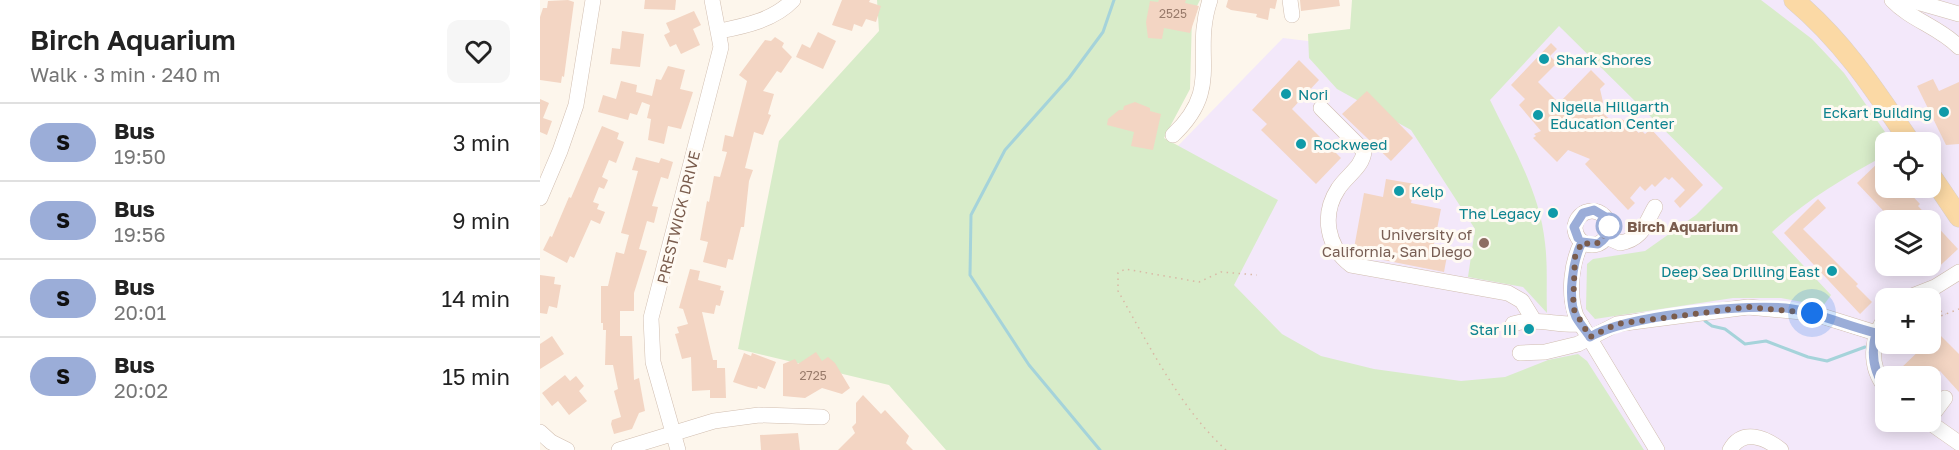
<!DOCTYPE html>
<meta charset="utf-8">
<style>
:root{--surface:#fff;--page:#f6f6f6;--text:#222;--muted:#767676;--line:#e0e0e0}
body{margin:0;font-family:"Golos Text",sans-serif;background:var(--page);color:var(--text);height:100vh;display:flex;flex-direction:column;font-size:22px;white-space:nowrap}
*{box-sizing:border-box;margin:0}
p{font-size:20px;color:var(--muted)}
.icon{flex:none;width:33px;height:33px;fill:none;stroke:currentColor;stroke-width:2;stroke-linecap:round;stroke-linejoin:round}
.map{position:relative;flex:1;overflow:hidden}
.panel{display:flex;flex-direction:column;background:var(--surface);width:540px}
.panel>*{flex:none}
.badge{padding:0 12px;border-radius:20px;font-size:21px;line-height:39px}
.buttons{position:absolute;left:1335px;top:132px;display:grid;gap:12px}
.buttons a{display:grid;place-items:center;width:66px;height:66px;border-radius:12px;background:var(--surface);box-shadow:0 3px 15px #0003;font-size:30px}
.you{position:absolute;width:30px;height:30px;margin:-15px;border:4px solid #fff;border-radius:50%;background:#1a73e8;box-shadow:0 0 0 9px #1a73e833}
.map>.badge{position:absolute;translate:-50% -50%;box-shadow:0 0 0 3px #fff}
.round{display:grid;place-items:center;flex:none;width:63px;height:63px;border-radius:12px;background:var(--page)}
.headline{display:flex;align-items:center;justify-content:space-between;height:102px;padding:0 30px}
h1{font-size:28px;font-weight:600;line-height:45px}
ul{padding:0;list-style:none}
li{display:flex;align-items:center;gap:18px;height:78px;padding:0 30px;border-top:2px solid var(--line)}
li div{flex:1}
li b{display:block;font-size:22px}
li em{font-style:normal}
li .badge{min-width:66px;font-weight:700;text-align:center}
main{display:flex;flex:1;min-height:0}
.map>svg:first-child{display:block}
.education{fill:#f3e8fa;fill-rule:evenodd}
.green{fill:#d8ecc9}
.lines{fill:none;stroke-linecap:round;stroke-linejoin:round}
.stream{stroke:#a5d3da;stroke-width:3}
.building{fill:#f3d5c3}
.minor-casing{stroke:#d1beb0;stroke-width:16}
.major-casing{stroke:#dad1cd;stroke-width:21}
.path{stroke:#d9b8a5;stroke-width:1.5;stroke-dasharray:1.5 4.5;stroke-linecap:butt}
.minor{stroke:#fff;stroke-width:15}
.major{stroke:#fbd9a5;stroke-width:20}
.line-casing{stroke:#fff;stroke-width:14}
.line{stroke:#9badd8;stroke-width:9}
.walk{stroke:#7a5c4d;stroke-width:6;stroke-dasharray:0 10.8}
.culture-dot{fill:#0f9aa8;stroke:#fffaf3;stroke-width:2}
.stop-dot{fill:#fff;stroke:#9badd8;stroke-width:3}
.education-dot{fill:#8d6e63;stroke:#fffaf3;stroke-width:2}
.labels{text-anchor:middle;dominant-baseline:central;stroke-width:6;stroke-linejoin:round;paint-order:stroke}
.number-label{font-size:12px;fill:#987a6a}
.culture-label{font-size:15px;fill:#0d838f;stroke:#fffaf3;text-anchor:start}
.street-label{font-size:15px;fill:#7a5c4d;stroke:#fffaf3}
.stop-label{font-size:15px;font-weight:bold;fill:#7a5c4d;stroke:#fffaf3;text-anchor:start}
.education-label{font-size:15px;fill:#785e54;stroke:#fffaf3;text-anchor:end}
</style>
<main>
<section class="panel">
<div class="headline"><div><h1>Birch Aquarium</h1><p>Walk · 3 min · 240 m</p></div><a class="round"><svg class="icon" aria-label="heart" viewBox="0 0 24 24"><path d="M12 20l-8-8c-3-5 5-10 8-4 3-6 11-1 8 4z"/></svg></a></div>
<ul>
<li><span class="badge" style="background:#9badd8;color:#111">S</span><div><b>Bus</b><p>19:50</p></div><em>3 min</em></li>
<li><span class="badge" style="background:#9badd8;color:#111">S</span><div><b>Bus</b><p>19:56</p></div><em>9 min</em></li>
<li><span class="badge" style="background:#9badd8;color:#111">S</span><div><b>Bus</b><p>20:01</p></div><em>14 min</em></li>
<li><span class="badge" style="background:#9badd8;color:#111">S</span><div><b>Bus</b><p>20:02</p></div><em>15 min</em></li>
</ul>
</section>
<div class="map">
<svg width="1419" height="450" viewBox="0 0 1419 450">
<rect width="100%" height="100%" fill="#fdf6ec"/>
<path class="education" d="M820,0h599v450h-969l-38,-72 331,-340 33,4 39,-6zM1346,142h44v46h-44zM1346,220h44v46h-44zM1346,298h44v46h-44zM1346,376h44v46h-44z"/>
<g class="green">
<polygon points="337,0 660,0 652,16 650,89 624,138 738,200 694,285 742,334 781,356 834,369 921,381 965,377 1008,360 1038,354 1047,361 1104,450 406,450 349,385 198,349 239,141 339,31"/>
<path d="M812,0h409l51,39 32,34 48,69h-6l-1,19 -3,-4c-40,22 -77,44 -110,75l59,63 -8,11 -42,-8h-48l-138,21 -9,-10 1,-45 6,-5 52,-8 51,-36 27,-27 -164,-162 -69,74c22,45 50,92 55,143 3,23 1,47 2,70l-24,-26 -55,-10 7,-48 -64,-99 -74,-41 -28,-31 -1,-24 42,-5z"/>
</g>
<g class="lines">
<g class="stream">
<polyline points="1165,321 1172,326 1185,329 1205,344 1226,341 1268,357 1287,361 1325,347"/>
<polyline points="560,450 489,365 430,275 431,215 465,150 529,78 563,32 574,0"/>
</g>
</g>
<g class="building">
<polygon points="28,0 34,2 24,77 22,76 21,83 0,80 0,17 3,8 7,8 8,1"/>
<polygon points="105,0 136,0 135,10 104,9"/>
<polygon points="302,0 330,0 329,2 341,6 336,22 326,19 322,27 314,24 312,31 292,25"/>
<polygon points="619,0 646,0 645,3 659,6 650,33 624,28 622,39 608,38 606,22 610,1 618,2"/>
<polygon points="688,0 737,0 735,9 730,8 728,20 716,17 717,14 691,10 686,7"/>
<polygon points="760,0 799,0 800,6 761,11"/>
<polygon points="154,11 161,25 153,29 160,45 141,54 136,44 130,47 124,35 130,32 126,23"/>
<polygon points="82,31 104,34 100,67 70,64 72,48 80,49"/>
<polygon points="278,32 296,41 283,69 256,57 262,44 270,48"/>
<polygon points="235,37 244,43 242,47 252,57 241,73 237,71 223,91 234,94 228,114 231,115 223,135 214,132 205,168 213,170 209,181 204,227 201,227 193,260 188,259 186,268 163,262 168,242 160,240 167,201 169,202 174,176 180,177 187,152 182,151 185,135 193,137 207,81 199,75 225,40 231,41"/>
<polygon points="1011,43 1017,49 1010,56 1017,63 998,82 1019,103 1051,70 1065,84 1060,89 1063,102 1060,106 1065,111 1063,113 1076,125 1082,119 1099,133 1101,130 1105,134 1111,129 1163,185 1140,208 1134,201 1145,190 1132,177 1129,180 1125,177 1115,187 1112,184 1105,191 1100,186 1090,198 1095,203 1088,210 1045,164 1050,159 1028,150 1017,162 993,138 996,136 994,134 1001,131 979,105 985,99 971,85"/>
<polygon points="759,60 779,80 752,109 801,158 776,184 721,130 727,124 712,110"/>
<polygon points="128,66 145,70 140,89 153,92 141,129 128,126 124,144 108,140 111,119 107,118 110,105 102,102 97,115 90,113 88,120 58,112 63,95 76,99 81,81 97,85 96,92 112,96 116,79 121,80"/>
<polygon points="1393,79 1399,91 1419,82 1419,144 1406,145 1377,86"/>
<polygon points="827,91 873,138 851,161 802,114"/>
<polygon points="0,99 9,103 3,118 12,121 7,135 0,132"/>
<polygon points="595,102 610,108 610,111 621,114 613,150 591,146 594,132 567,125 568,119 579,110 583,110 584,106"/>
<polygon points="62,126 79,133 77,139 84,142 76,163 69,160 62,177 68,180 64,189 59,187 53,202 59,204 57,209 65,212 60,224 51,220 34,258 30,256 27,263 3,250 10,236 12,237 29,197 31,198"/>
<polygon points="96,157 115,162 119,163 121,158 133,162 128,179 121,177 112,206 118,207 114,223 107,221 99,249 107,251 94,293 94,311 80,311 80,336 92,336 94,380 99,378 105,411 99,413 92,429 74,434 71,424 72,420 81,417 74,391 78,389 73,365 65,365 66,330 63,330 63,323 61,323 61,286 68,286 76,252 84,254 89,235 81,233 98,171 92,170"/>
<polygon points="1340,161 1346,166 1346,188 1365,188 1380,204 1378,206 1418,249 1390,275 1390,220 1352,220 1317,183"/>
<polygon points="846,179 875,184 871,203 901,209 892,254 907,256 904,272 813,254 824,193 843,197"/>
<polygon points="1278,199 1286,208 1263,229 1318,284 1316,286 1332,302 1320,314 1244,233"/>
<polygon points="150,269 160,271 158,280 181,286 180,290 184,291 180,306 176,305 174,314 162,312 173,360 177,360 177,368 185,368 186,398 170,398 170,390 152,391 151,357 142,359 135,334 139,333 137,327 148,324 143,309 139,308"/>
<polygon points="0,275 15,277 14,284 21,285 17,308 9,306 7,314 0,313"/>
<polygon points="1397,332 1419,354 1419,392 1400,371 1394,376 1366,376 1359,370 1386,344 1390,344 1390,339"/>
<polygon points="12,336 24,354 0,369 0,344"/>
<polygon points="276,352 282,361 288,357 295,363 310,388 302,394 282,388 265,398 243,396 243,364 255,359 258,364"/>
<polygon points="204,353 211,356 212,353 236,362 225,389 218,386 217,389 208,387 193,382"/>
<polygon points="25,375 30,381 36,376 44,386 39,391 47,401 29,415 18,401 12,406 2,393"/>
<polygon points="323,395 341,414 345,410 369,436 366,443 373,450 298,450 315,433 312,427 316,423 316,403"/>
<polygon points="258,433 260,450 221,450 220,435"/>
</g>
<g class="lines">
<g class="minor-casing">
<g id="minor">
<polyline points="750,0 752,15"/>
<path d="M1352,0c19,20 47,27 67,47"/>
<polyline points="1370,0 1419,14"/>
<path d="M180,31c25,-5 54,-11 73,-31"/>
<path d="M781,108l43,43c-1,16 -18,25 -26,38 -17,26 -11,58 13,76l157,28 14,8 11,18"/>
<path d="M633,135c51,-48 18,-79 37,-135"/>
<polyline points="0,198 20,151 36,105 53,0"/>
<circle cx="1052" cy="228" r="17"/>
<path d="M1066,237l14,6c23,-4 25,-19 35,-36"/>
<path d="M1042,242c-11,21 -14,51 -6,74l81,134"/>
<polyline points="1367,298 1395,287 1419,272"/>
<path d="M1346,316c-15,23 -18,50 0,72"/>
<path d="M973,324c23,-7 44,2 68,0"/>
<polyline points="980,353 1005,352 1038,344 1077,324 1208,307 1272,313 1336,333"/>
<polyline points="1390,418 1405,398"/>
<polyline points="1389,422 1419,443"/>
<polyline points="0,432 11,442 27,450"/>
<polyline points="79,450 174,421 219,415 282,417"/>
<polyline points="138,450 113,362 111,318 181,47 172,0"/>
<path d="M1190,450c12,-22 35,-13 51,0"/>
</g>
</g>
<g class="major-casing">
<g id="major">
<path d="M1254,0c49,41 81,90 116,142"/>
<polyline points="1390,174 1419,217"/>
</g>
</g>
<g class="path">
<polyline points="1390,309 1393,307 1406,314"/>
<polyline points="1390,320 1419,309"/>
<path d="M686,450c-46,-42 -77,-105 -108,-159v-18l7,-4 74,13 22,-10 36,3"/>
</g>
<use href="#minor" class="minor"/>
<use href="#major" class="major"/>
</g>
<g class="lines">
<g class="line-casing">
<path id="line" d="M1038,238l-4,-11 9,-14 11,-3 10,6c7,10 5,21 -6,28l-16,-2c-9,18 -15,56 -6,75 4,7 10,14 14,20 33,-21 163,-35 202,-28 29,5 56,17 84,24 -5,19 -3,39 10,55"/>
</g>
<use href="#line" class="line"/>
<polyline class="walk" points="1069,226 1062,241 1053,245 1042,242 1035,257 1033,308 1050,337 1077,324 1208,307 1272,313"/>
</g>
<g class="culture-dot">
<circle cx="1004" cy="59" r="6"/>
<circle cx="746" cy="94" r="6"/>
<circle cx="1404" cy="112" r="6"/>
<circle cx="998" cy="115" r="6"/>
<circle cx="761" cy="144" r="6"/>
<circle cx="859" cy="191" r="6"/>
<circle cx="1013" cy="213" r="6"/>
<circle cx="1292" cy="271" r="6"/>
<circle cx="989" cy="329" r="6"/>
</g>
<circle class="stop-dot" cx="1069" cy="226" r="12"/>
<circle class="education-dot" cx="944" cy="243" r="6"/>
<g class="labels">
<g class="number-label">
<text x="633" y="13">2525</text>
<text x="273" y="375">2725</text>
</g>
<g class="culture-label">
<text x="1016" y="59">Shark Shores</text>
<text x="758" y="94">Nori</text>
<text x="1010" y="106">Nigella Hillgarth<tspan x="1010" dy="17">Education Center</tspan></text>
<text x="1392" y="112" text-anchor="end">Eckart Building</text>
<text x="773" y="144">Rockweed</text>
<text x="871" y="191">Kelp</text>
<text x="1001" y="213" text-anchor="end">The Legacy</text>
<text x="1280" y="271" text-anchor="end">Deep Sea Drilling East</text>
<text x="977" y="329" text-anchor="end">Star III</text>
</g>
<g class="street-label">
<text transform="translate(138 217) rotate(-76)">PRESTWICK DRIVE</text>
</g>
<g class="stop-label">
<text x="1087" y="226">Birch Aquarium</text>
</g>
<g class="education-label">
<text x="932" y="234">University of<tspan x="932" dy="17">California, San Diego</tspan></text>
</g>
</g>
</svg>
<div class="buttons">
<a><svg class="icon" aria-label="locate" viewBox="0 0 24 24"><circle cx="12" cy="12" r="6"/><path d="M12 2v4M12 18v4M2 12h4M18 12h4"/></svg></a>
<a><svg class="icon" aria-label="layers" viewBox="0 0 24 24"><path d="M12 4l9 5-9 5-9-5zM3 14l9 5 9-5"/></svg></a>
<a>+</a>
<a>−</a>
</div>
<div class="you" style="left:1272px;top:313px"></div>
</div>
</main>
